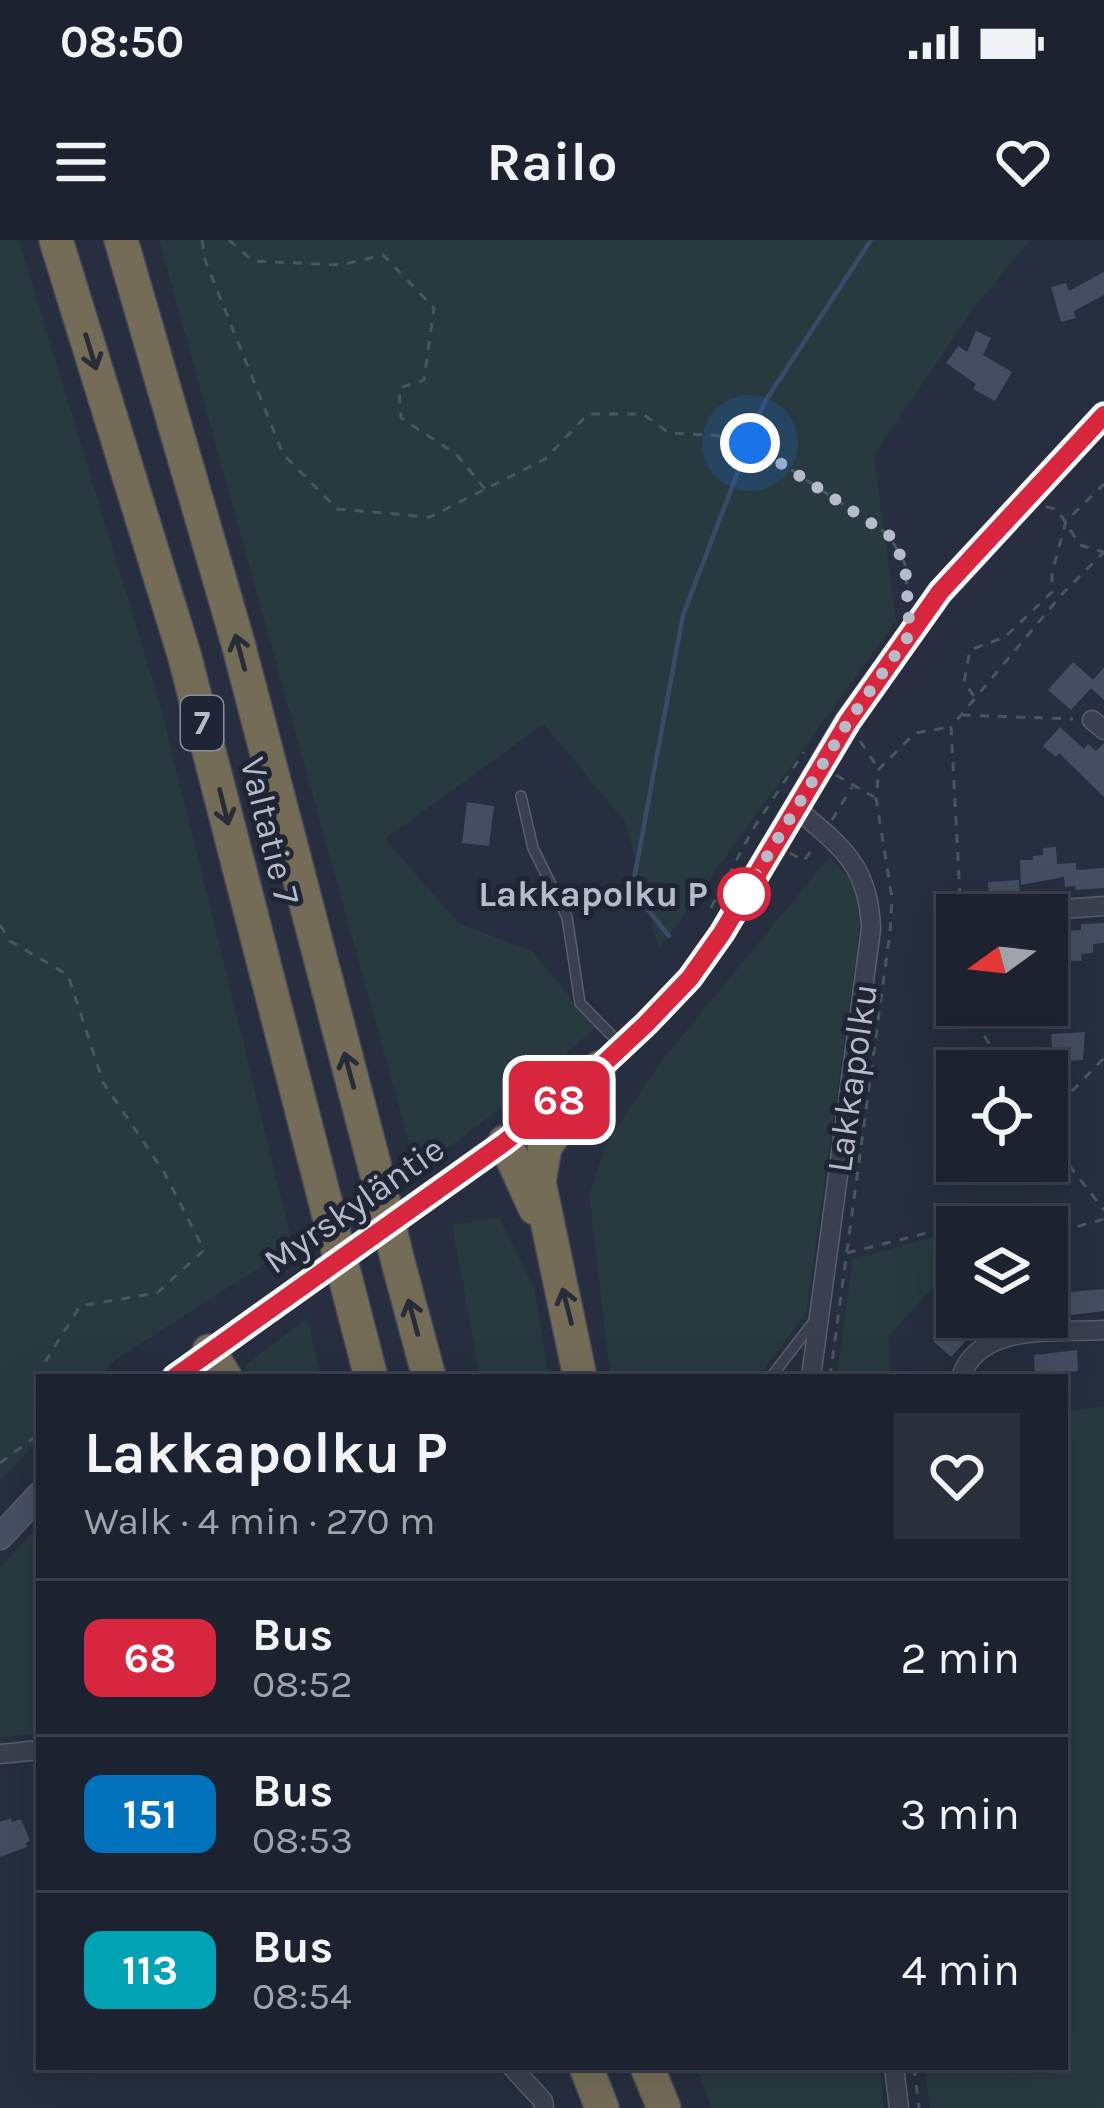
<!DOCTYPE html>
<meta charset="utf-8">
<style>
:root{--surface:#1c222f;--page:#292f3b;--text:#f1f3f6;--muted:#a0a4aa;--line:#3a3f4b}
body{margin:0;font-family:Karla,sans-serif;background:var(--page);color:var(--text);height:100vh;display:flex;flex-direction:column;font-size:45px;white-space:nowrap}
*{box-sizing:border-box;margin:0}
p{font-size:39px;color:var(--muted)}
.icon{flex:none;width:66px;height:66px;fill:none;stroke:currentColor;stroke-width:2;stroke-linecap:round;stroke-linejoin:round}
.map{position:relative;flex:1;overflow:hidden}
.sheet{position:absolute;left:36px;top:1134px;width:1032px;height:696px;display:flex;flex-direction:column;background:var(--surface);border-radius:0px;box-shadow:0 12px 48px #0002,0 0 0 3px var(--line)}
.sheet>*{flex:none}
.badge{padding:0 24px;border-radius:18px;font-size:42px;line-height:78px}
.needle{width:78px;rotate:255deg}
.buttons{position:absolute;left:936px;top:654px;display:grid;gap:24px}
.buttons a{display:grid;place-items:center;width:132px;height:132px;border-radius:0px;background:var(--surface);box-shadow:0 12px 48px #0002,0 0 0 3px var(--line);font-size:60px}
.you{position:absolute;width:60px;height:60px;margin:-30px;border:9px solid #fff;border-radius:50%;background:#1a73e8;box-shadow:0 0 0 18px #1a73e833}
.map>.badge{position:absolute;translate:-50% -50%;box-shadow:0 0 0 6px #fff}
.round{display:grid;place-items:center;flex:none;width:126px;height:126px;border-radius:0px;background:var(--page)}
.headline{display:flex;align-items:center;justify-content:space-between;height:204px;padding:0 48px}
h1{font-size:57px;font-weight:700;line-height:90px}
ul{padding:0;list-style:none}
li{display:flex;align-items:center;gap:36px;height:156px;padding:0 48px;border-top:3px solid var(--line)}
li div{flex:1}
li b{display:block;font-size:45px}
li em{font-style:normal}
li .badge{min-width:132px;font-weight:700;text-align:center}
.status{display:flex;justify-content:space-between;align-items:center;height:84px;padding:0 60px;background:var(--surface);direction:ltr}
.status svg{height:33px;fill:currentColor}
header{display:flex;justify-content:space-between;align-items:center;height:156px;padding:0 48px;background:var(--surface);font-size:54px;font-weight:700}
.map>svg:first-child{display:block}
.green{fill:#283a40}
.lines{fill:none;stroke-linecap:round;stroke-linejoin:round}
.stream{stroke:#3c4967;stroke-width:4.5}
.building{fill:#454d60}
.lane-casing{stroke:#585e6c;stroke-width:12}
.street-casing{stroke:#585e6c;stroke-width:21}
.secondary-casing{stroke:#585e6c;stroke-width:27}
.highway-casing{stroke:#454b59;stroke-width:36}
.path{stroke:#46575d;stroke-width:3;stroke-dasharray:9 9;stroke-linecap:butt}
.lane{stroke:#3a404f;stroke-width:9}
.street{stroke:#3a404f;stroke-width:18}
.secondary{stroke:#484f62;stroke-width:24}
.highway{stroke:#746c57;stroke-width:33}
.highway-bridge-casing{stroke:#454b59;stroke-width:36;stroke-linecap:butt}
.highway-bridge{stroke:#746c57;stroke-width:33}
.oneway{stroke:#282c38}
.line-casing{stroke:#fff;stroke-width:27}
.line{stroke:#d7263d;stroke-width:18}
.walk{stroke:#b6bbc9;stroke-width:12;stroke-dasharray:0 21.6}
.stop-dot{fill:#fff;stroke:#d7263d;stroke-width:6}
.labels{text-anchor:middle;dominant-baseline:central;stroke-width:10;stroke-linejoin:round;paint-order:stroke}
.shield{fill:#1f2534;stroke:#898e9c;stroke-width:3}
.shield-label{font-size:33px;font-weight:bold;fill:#b6bbc9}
.street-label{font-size:36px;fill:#b6bbc9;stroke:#1f2534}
.stop-label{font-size:36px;font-weight:bold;fill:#b6bbc9;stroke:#1f2534;text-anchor:end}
</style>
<div class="status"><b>08:50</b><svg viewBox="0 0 49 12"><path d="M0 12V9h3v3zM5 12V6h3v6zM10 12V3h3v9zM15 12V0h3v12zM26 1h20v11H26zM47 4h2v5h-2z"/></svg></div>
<header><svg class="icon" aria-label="menu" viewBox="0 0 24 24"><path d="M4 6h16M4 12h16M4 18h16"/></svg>Railo<svg class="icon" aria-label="heart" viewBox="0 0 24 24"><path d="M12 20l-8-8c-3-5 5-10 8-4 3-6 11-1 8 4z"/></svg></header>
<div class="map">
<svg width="1104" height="1868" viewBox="0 0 1104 1868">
<rect width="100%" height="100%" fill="#262e3f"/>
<g class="green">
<polygon points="0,0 19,0 162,471 293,1006 115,1120 98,1137 39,1137 39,1200 0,1241"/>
<polygon points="159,0 1030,0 973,69 874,215 896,381 659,709 625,582 544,484 385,599 459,683 533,712 595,788 532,844 417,932"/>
<path d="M829,617c32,31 32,45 29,88l-52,368 -48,64h-147l-22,-181 17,-52 54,-81z"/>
<polygon points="499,977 534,1048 549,1137 480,1137 452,985"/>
<polygon points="957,991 957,1022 889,1095 890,1137 837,1137 853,1019"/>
<polygon points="307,1078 321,1137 252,1137 244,1126"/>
<polygon points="1104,1166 1104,1868 930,1868 925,1827 1065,1827 1065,1172"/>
<polygon points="39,1285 39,1493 0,1498 0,1328"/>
<polygon points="697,1827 880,1827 884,1868 711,1868"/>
</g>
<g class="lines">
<g class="stream">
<polyline points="749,201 764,163 871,0"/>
<polyline points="669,696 632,650 683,375 749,203"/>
</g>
</g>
<g class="building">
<polygon points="1104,32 1104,55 1074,71 1076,78 1061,82 1051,47 1066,43 1069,51"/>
<polygon points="976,91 991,98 983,115 1012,132 995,161 973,149 976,144 946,123 958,106 967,112"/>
<polygon points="1073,422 1093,440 1104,427 1104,460 1091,448 1071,470 1048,450"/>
<polygon points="1060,487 1084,509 1088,504 1096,511 1104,503 1104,557 1059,513 1056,517 1043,506"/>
<polygon points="467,562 494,566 489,606 462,603"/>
<polygon points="1056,607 1057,624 1076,623 1076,630 1104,628 1104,648 1076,650 1075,646 1065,647 1064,637 1021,645 1020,620 1033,620 1033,616 1043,615 1043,608"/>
<polygon points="1019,640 1021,675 998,675 997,662 989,662 988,642"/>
<polygon points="1104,683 1104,703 1093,704 1093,713 1081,714 1082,721 1047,720 1047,697 1068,696 1067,691 1081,690 1081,684"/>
<polygon points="1085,792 1083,820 1064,821 1063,807 1052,807 1051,794"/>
<polygon points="1104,1049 1104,1071 1047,1078 1047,1054"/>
<polygon points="957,1077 998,1077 999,1085 970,1088 974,1092 951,1117 933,1101"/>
<polygon points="1077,1110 1078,1131 1035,1137 1034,1115"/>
<polygon points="11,1578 12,1582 21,1579 30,1601 26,1603 27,1607 0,1617 0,1582"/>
</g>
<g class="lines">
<g class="lane-casing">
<g id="lane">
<polyline points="521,556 533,608 567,677 580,763 621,805"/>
<polyline points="771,1137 815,1080"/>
</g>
</g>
<g class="street-casing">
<g id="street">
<polyline points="1092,480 1104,490"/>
<path d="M794,567c47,39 75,58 77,122l-60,448"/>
<polyline points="1049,670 1104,666"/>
<path d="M961,1137c18,-55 96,-44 143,-47"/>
<polyline points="0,1514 39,1510"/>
<polyline points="512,1827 543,1861 544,1868"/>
<polyline points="894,1827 899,1868"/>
</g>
</g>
<g class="secondary-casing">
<g id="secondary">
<polyline points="175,1137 505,902 599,828 646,784 690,738 722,693 847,482 940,353 1104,175"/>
<polyline points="0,1297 39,1255"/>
</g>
</g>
<g class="highway-casing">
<g id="highway">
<polyline points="56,0 184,414 328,972"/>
<polyline points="121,0 238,403 379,943"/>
<polyline points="505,902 535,968"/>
<polyline points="397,1018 429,1137"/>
<polyline points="349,1052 371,1137"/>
<polyline points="209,1111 225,1137"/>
<polyline points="580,1137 539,942 545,907 599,828"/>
<polyline points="586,1827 602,1868"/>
<polyline points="647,1827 664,1868"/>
</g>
</g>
<g class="path">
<polyline points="202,0 205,20 283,214 337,269 430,277 545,219 588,174 643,174 669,193 742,197 889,295 905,324 908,364"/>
<polyline points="229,0 253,21 341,25 383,15 434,68 424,140 399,148 401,178 456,214 485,249"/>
<polyline points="1046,267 1057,269 1080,305 1104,312"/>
<polyline points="974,456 964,442 970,410 1005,397 1052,352 1052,333 1066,281 1104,244"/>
<polyline points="962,475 1073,479"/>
<polyline points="860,501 878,528"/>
<polyline points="836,535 874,557"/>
<polyline points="832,580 852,547"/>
<polyline points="790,613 804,621 813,608"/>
<polyline points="711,668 753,589 804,512"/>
<polyline points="961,675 951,487 1063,353 1104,312"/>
<polyline points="0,685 10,701 68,735 103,842 164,932 204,1010 157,1053 80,1066 45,1122 45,1137"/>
<polyline points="966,765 1005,831"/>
<polyline points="1047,877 1104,818"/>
<polyline points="1047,897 1104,970"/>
<polyline points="847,1013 959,985 1079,986 1104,979"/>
<polyline points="830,1137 890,692 892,658 876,558 879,529 915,493 951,487"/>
<polyline points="0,1223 39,1194"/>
<polyline points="914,1827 919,1868"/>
</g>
<use href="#lane" class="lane"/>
<use href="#street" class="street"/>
<use href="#secondary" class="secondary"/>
<use href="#highway" class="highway"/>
<g class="highway-bridge-casing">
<g id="highway-bridge">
<polyline points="379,943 397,1018"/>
<polyline points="328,972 349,1052"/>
</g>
</g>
<use href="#highway-bridge" class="highway-bridge"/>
</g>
<defs><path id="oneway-shaft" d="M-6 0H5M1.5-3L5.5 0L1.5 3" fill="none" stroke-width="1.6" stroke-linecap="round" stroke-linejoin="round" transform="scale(3)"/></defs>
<g class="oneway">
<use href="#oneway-shaft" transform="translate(91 112) rotate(73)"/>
<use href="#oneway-shaft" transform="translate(240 412) rotate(-105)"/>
<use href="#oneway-shaft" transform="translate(224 567) rotate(76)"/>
<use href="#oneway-shaft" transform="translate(349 830) rotate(-105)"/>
<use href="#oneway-shaft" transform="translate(567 1066) rotate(-104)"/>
<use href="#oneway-shaft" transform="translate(413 1077) rotate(-105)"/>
</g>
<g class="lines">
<g class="line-casing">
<polyline id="line" points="175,1137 505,902 599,828 646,784 690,738 722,693 848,482 940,352 1104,175"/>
</g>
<use href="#line" class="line"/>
<polyline class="walk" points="744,654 739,663 848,482 910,394 905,324 889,295 750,203"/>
</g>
<circle class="stop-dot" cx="744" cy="654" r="24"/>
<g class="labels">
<rect class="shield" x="181" y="456" width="42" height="54" rx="9"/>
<g class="shield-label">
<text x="202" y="483">7</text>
</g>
<g class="street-label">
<text transform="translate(270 591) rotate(76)">Valtatie 7</text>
<text transform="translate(852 838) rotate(-82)">Lakkapolku</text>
<text transform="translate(354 965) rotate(-35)">Myrskyläntie</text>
</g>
<g class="stop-label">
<text x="708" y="654">Lakkapolku P</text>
</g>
</g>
</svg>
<div class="buttons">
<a><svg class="needle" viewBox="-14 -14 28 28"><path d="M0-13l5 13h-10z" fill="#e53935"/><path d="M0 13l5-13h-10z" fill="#a0a4aa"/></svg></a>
<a><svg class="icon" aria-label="locate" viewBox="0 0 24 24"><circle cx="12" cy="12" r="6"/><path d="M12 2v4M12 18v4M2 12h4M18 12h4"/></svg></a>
<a><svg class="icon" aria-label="layers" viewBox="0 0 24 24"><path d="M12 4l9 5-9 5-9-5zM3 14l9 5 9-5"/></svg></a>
</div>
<div class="you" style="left:750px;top:203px"></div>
<b class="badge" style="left:559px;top:860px;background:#d7263d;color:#fff">68</b>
<section class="sheet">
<div class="headline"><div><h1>Lakkapolku P</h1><p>Walk · 4 min · 270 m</p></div><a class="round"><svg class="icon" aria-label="heart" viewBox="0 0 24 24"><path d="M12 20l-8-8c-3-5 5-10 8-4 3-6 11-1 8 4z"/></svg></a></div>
<ul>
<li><span class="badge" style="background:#d7263d;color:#fff">68</span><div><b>Bus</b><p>08:52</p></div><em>2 min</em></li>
<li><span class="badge" style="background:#0072bc;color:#fff">151</span><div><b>Bus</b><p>08:53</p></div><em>3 min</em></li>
<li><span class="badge" style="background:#00a3b4;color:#fff">113</span><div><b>Bus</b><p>08:54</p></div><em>4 min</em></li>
</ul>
</section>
</div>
